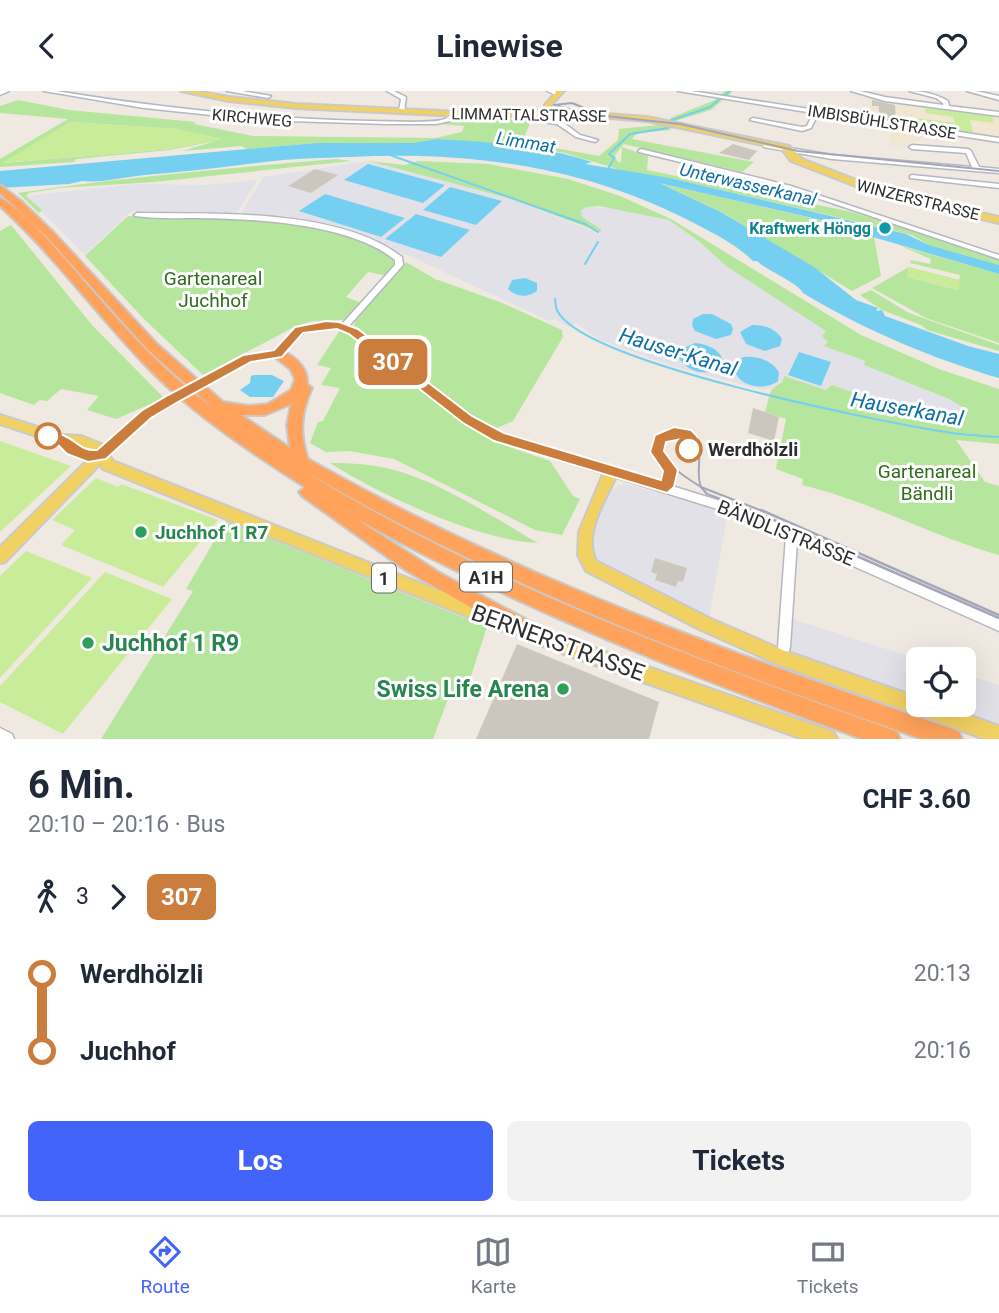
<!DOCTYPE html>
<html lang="de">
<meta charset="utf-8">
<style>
:root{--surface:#fff;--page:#f2f2f3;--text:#1f2937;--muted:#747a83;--line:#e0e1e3;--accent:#4264fb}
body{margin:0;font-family:Roboto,sans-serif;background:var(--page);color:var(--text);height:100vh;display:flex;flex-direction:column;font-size:26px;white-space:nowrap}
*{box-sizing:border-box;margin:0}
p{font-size:23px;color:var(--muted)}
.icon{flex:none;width:38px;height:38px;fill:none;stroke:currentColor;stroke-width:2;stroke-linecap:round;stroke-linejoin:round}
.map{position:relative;height:648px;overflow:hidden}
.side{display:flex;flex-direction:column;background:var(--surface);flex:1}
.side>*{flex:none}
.badge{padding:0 14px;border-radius:10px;font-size:24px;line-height:46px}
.fabs{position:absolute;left:906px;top:556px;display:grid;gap:14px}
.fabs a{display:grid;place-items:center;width:70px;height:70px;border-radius:10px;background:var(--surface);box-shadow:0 7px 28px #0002;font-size:35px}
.map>.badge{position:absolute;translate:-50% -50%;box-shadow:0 0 0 4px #fff}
.legs{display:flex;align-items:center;gap:10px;height:77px;padding:0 28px;font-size:23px}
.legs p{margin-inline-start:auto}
.headline{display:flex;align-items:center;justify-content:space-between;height:119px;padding:0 28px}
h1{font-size:38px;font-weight:700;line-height:52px}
.primary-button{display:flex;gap:14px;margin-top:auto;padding:14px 28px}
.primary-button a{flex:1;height:80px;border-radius:10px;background:var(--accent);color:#fff;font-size:28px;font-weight:700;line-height:80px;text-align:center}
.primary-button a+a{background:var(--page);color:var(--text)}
ul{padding:0 28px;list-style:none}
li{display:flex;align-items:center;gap:24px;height:77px;font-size:26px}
li i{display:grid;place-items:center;width:10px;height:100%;margin:0 9px;background:currentColor}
li i::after{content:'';width:18px;height:18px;margin:-9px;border:5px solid;border-radius:50%;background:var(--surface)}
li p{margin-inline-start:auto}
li:first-child i{background:linear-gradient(#0000 50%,currentColor 0)}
li:last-child i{background:linear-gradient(currentColor 50%,#0000 0)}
header{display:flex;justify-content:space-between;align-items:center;height:91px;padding:0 28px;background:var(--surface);font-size:32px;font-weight:700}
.tabs{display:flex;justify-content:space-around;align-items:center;height:98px;border-top:2px solid var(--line);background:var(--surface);font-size:19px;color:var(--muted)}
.tabs a{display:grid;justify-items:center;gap:4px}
.tabs .on{color:var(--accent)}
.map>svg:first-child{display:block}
.industrial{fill:#e3e1e8}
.education{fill:#f0e6d1}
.green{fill:#b6e59e;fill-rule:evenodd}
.pitch{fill:#c9ec9a}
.water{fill:#75cff0}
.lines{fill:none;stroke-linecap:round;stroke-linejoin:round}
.stream{stroke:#75cff0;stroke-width:2}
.river{fill:#75cff0;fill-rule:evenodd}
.building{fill:#cbc7bf}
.minor-casing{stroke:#b4b7c1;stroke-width:3}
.major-casing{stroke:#c9c9c9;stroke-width:4}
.highway-casing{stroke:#c9c9c9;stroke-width:4}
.minor{fill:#fff;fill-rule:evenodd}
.major{fill:#f2d163;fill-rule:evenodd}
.highway{fill:#ffa35c;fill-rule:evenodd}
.tram-far1{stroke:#a3a6b8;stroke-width:2}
.tram{stroke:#a3a6b8;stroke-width:2.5}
.line-1{fill:#ca7d3c;stroke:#fff;stroke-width:2}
.culture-dot{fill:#0f9aa8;stroke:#fff;stroke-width:2.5}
.stop-1-dot{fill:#fff;stroke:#ca7d3c;stroke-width:3.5}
.leisure-dot{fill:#2e9e5b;stroke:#fff;stroke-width:2.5}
.labels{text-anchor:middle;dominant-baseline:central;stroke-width:6;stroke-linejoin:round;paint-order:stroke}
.far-street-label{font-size:16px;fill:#2e2e2e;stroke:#fff}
.far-culture-label{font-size:16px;font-weight:bold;fill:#0d838f;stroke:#fff;text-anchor:end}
.far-water-label{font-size:18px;font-style:italic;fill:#0d6fa3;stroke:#fff}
.shield{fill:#fff;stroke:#6d6d6d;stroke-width:2}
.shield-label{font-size:18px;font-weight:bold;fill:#2e2e2e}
.park-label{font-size:19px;fill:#2c6e1b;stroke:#fff}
.stop-label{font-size:19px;font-weight:bold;fill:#2e2e2e;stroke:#fff;text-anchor:start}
.leisure-label{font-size:19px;font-weight:bold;fill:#27864d;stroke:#fff;text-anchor:start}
.street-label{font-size:19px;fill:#2e2e2e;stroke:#fff}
.water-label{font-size:21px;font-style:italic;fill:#0d6fa3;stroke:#fff}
.near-leisure-label{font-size:23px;font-weight:bold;fill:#27864d;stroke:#fff;text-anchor:start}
.near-street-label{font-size:23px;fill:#2e2e2e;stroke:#fff}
</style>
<header><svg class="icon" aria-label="back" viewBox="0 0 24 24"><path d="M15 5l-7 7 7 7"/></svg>Linewise<svg class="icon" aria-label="heart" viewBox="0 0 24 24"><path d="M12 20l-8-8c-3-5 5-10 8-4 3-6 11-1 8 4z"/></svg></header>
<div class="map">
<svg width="999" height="648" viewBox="0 0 999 648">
<rect width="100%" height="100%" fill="#efe9e1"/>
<g class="industrial">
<polygon points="369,70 508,107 590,139 601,139 582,126 581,119 587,116 623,118 669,129 700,151 726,175 827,240 829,251 825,255 865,270 864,274 949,308 963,315 967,322 964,329 926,323 901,315 886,317 888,324 878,323 865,319 852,301 827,299 784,285 778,295 763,299 675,276 600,249 576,232 568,236 555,228 549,230 414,167 333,136 281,124 241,123 263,86"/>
<polygon points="257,89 237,123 131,120 85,164 26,105 136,93 206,94"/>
<polygon points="625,393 728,421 709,528 592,467 590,451 606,406 616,395"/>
<polygon points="789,527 921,569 919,606 789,562"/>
<polygon points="964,583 999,594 999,634 942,614 964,614"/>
</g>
<g class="education">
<polygon points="869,6 999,25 999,48 870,29 871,18 866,7"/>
<polygon points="889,34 926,40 927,41 921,49 907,52 909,57 890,54"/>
</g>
<g class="green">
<path d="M725,0h8l-22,19 -36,11 -5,9 -33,3 -5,6 122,23 -12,10 -118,-28 -9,11 2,6 4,2 1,-16 26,9 -1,14 205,42 147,45v8l-70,-20 -17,-10 -21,-5v-3l-10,-2 -2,2 -209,-49 -40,-5 -65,-20 -48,-8 -80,-6 -25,4h-96l-69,6 -6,-3 -58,5 32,-10 -45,9 -94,9 -2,3 -74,5v-8l68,-40 -68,-6v-7l18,-6 51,10 127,12 -2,2 59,12 182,2 27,-6 2,-6 -25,-2 22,-7 60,3 9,3 -8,19 77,14 19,-16 1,-11 50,-5 1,-6 45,-18zM70,31l108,7 -8,20 -166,14z"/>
<path d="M336,68l15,2 -197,21 -95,6 -30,5 -3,3 16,14 -3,3 -21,-20c106,-16 212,-25 318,-34z"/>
<path d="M369,70l36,4 13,-4 70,3 80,15 52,17 51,23 190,116 78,34 60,20v55l-43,-4 29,42 14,4v69c-68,-19 -129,-54 -197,-70l1,-6 -27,-10 10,-50 -21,-7 6,-22 11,-8 2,-6 42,14 6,-5 20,7 13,18 22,5 -2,-7 16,-2 25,8 11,-4 27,9 3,-9 -18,-11 -85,-34 1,-4 -41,-15 4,-4 -6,-6 4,-5 -100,-65 -26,-24 -31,-22 -70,-14 -12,1 -6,3 1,7 20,13 -2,2 -92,-34z"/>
<polygon points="659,92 858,138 874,146 881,185 852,200 722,121"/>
<path d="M128,125c80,2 162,-4 238,27 10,4 26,9 28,21l-7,12 -19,-4 -22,25 13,5 5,-3 -20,21 -32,1 -16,5 -93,49 -58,-55 -60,-64z"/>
<polygon points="11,134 92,234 164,307 116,328 87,319 99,305 61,298 47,310 40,309 34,314 0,302 0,140"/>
<polygon points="901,155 999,183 999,252 926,227 872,197 909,176 907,186 958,199 960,184 910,172 911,169 930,173 931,168"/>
<polygon points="406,171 435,188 500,211 562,239 563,246 513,330 497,337 477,328 354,235 357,225"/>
<polygon points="871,199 909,222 999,254 999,260 927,239 921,234 882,219 860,204"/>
<polygon points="340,239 353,246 475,339 504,354 550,370 573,405 580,408 562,444 535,439 394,368 349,360 326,361 310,352 318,331 323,330 340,297 321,294 331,277 317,274"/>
<path d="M330,372c22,0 43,1 64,7 46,12 103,49 144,73 -58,-2 -158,-48 -208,-80z"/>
<polygon points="226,430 487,536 463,609 449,605 433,648 101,648 193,500 186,498"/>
</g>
<g class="pitch">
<polygon points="925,17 992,25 994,32 970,29 973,42 918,34 917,27 955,32 953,26 926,22"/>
<polygon points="70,31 178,38 223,48 170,58 2,72"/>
<polygon points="909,176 960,189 959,199 907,186"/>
<polygon points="0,350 71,375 0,441"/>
<polygon points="96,387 118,396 121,393 218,429 163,496 61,454 75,439 52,429"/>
<polygon points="26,460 92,487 0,587 0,485"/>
<polygon points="105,481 172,508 63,643 0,611 0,595"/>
</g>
<g class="water">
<path d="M437,48c52,3 105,6 155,23l-7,2 85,14 236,56 23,11 70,20v9l-133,-39 -19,-9 -188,-43 62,29 93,55 42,33 22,8 -2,3 6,-1 3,6 83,30 31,8v24c-69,-20 -136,-49 -196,-85 -6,-11 -36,-22 -46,-32h-4c-18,-18 -44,-30 -67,-42 -105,-53 -219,-68 -336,-62 -28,1 -57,1 -85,5 -40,5 -81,10 -120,13 -21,2 -42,8 -63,6l-13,3 -69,4v-17l316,-28h96z"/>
<polygon points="368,73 445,94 423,112 344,89"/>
<polygon points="450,96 502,110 476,134 423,119"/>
<polygon points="325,103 405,127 381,146 299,120"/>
<polygon points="416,123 470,139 441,166 385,148"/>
<path d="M525,187l12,5v8c-10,7 -21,6 -29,-2l4,-9z"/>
<polygon points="712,223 731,233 733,238 731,244 716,248 695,240 692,234 693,228 703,223"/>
<path d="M752,234c12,0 23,3 30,14l-2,7 -15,5 -19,-7 -6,-12z"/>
<path d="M695,252c12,1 23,5 28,17l-3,7c-14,10 -33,5 -42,-10l1,-7z"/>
<polygon points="799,261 831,271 821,295 788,284"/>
<path d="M744,266c14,-1 27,3 35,15l-1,9c-15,11 -41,5 -45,-14l4,-7z"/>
<polygon points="254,284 272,284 284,290 273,306 250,306 240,299 250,292 251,285"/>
</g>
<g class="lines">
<g class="stream">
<polyline points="725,4 730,0"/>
<polyline points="672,29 710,16 721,7"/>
<polyline points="390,64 585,133 598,141"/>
<polyline points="608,78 614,67 609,63 630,43 668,37 670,34"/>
<polyline points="585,173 598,151"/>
<path d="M555,208c1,4 0,7 2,11 24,53 325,112 389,122 17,3 35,4 53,5"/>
</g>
<polygon class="river" points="112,77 115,77 115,81 67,85 63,83 67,81"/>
</g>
<g class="building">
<polygon points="872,9 895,14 896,29 879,26 879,15 872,15"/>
<polygon points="733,53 757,60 749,69 719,62"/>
<polygon points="315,78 338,84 311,102 288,95"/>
<polygon points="753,317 779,326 774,350 748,342"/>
<polygon points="655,467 687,477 683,491 678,490 676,496 655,489 657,483 651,481"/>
<polygon points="517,553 659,611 649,648 476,648"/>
</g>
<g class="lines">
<g class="minor-casing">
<g id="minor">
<polygon points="0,0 9,0 0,4"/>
<path d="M44,0h12c104,17 209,28 314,30 17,0 62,3 75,-2 2,-1 7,-5 9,-6l5,1 -9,7 -14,3h-49l-98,-3 -49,-3 -96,-10z"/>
<polygon points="227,0 242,0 271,5 268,7"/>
<polygon points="387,0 394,0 406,6 404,21 399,20 401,8"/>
<polygon points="547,0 555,0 561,3 558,5"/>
<polygon points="678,0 691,0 999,47 999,51 818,23 811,37 802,40 750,29 753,27 802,36 807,35 813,22"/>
<path d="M851,0h9l25,6 58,8v-2l-7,-5 -27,-7c14,0 27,3 39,10l1,5 50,6v4l-114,-15z"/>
<polygon points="967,0 976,0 999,5 999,9"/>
<polygon points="517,21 523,26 561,30 580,44 598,49 595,51 576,46 557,33 519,28 514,23"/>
<polygon points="766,53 832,64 972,76 966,62 912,58 909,56 912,54 968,58 971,60 979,76 999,78 999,82 832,68 764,56 763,55"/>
<polygon points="641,58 791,95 999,164 999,168 787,97 639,61 638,60"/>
<polygon points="912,84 999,93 999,97 910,87 910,85"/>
<path d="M137,122c77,1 202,-5 265,44l1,8 -54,61c23,11 43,30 63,46 29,23 58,45 90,62l248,76 249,109v12l-202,-90 -7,106 -1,4 -5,2 -5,-2 -1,-4 8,-111 -43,-19 -248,-77 -42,-27 -89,-71c-33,-24 -61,-19 -84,14l-30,5 -43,22h-6l-2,-2 2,-2 44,-23 29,-4c17,-24 39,-34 68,-28l53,-59v-5c-17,-14 -37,-21 -58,-27 -45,-12 -92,-14 -138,-15 -21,0 -43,1 -64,-2l-1,-1z"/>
<polygon points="173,305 178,308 176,310 149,326 105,367 97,367 96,364 97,361 143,322"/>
<polygon points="0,637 12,643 14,648 0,648"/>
</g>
</g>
<g class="major-casing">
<g id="major">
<polygon points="181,0 195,0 229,6 296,13 482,22 545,20 545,14 557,0 564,0 551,14 551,19 647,26 789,55 802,68 882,99 999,126 999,132 876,103 791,70 782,58 647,30 560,23 482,26 296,17 229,10"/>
<polygon points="0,324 62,344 81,345 101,353 113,370 513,529 515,534 513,539 507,541 501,539 103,378 100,373 5,471 0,472 0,456 88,369 71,363 58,352 0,333"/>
<path d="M611,376l5,1 2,4c-11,26 -36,61 -22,89l115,58 74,32 134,47v7h21l59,21v13h-14l-208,-75 -78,-35 -113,-58 -8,-16 1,-23 25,-60 2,-4z"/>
<polygon points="534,536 828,639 834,642 837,648 803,648 534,552 528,549 526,544 528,539"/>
</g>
</g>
<g class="highway-casing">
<path id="highway" d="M0,94l21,16 33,32 103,111 66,58 26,4 19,-2 23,-14 4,-11 -5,-10 -19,-15 1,-3c18,-2 37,16 35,33l5,4c-11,24 -13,45 -4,71 203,116 424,195 644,270l7,3 3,7h-40c-213,-74 -426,-155 -621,-270 184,114 386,187 589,260l7,3 3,7h-38c-175,-64 -344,-131 -507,-221l83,54 109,59 2,6 -2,6 -7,3 -7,-3 -126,-72 -105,-75 -3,-4 6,-5c-52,-33 -106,-69 -150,-112 -54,-54 -98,-117 -155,-169v-8c25,11 72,70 92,92 37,43 74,84 120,117l-64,-57 -101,-113 -47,-44zM291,313l-4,21 3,23 -49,-33h24z"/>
</g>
<use href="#minor" class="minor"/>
<use href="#major" class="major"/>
<use href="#highway" class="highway"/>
<g class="tram-far1">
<polyline points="602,24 572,12 554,14 587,23 680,33 798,60 999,80"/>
<path d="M680,346l17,7c6,15 -2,29 4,43 -16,-10 -37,-22 -38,-43l8,-6z"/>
<polyline points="701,396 765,421"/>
<polyline points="701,396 707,403 756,421"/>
</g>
<g class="tram">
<polyline points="751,419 999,527"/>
<polyline points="761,419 999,524"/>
</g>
</g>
<path class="line-1" d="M326,230l13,1 19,7 114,87 32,17 157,47 2,-9 -13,-19 5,-17 19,-8 17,3 6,6 -1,13 -7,5 -7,-5v-10l-16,3 -2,9 14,19 -4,17 -7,6 -173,-52 -31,-18 -114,-89 -12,-5 -34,4 -21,24 -31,5 -73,40 -27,16 -45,41 -18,3 -21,-8 -10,-10 -14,-4 -2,-4 7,-5c5,1 12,2 17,5 13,6 16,15 32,14l44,-39 27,-16 75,-40 31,-5 21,-23z"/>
<circle class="culture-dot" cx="885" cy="137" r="7"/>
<g class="stop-1-dot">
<circle cx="48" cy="345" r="12"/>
<circle cx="689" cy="358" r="12"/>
</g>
<g class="leisure-dot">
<circle cx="141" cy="441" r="7"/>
<circle cx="88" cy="552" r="7"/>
<circle cx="563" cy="598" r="7"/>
</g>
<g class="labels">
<g class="far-street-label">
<text transform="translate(529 24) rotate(1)">LIMMATTALSTRASSE</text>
<text transform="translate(252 27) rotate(5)">KIRCHWEG</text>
<text transform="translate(882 31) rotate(9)">IMBISBÜHLSTRASSE</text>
<text transform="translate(918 109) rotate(14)">WINZERSTRASSE</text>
</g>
<g class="far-culture-label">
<text x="871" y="137">Kraftwerk Höngg</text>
</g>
<g class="far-water-label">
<text transform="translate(526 51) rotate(9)">Limmat</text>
<text transform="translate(748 93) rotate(13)">Unterwasserkanal</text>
</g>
<g class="shield">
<rect x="460" y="471.5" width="52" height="29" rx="5"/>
<rect x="372" y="472.5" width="24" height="29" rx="5"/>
</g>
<g class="shield-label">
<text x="486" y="486">A1H</text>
<text x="384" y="487">1</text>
</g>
<g class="park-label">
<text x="213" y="187">Gartenareal<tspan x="213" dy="22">Juchhof</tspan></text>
<text x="927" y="380">Gartenareal<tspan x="927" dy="22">Bändli</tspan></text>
</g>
<g class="stop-label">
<text x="708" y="358">Werdhölzli</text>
</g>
<g class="leisure-label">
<text x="155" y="441">Juchhof 1 R7</text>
</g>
<g class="street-label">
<text transform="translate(786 442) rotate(22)">BÄNDLISTRASSE</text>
</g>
<g class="water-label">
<text transform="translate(678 261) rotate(17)">Hauser-Kanal</text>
<text transform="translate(907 318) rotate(10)">Hauserkanal</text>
</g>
<g class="near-leisure-label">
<text x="102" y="552">Juchhof 1 R9</text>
<text x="549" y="598" text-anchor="end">Swiss Life Arena</text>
</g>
<g class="near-street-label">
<text transform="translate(558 552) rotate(20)">BERNERSTRASSE</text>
</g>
</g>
</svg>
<div class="fabs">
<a><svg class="icon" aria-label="locate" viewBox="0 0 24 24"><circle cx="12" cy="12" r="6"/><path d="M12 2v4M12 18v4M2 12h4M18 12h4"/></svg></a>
</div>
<b class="badge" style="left:393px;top:271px;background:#ca7d3c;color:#fff">307</b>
</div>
<section class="side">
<div class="headline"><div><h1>6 Min.</h1><p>20:10 – 20:16 · Bus</p></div><b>CHF 3.60</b></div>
<div class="legs"><svg class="icon" aria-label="walk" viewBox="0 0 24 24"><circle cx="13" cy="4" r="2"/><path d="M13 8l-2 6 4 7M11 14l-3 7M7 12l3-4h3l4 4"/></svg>3<svg class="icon" aria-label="forward" viewBox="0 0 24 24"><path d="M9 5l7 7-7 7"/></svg><b class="badge" style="background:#ca7d3c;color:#fff">307</b></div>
<ul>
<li><i style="color:#ca7d3c"></i><b>Werdhölzli</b><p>20:13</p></li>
<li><i style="color:#ca7d3c"></i><b>Juchhof</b><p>20:16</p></li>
</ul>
<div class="primary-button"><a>Los</a><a>Tickets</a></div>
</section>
<nav class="tabs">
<a class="on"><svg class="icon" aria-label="directions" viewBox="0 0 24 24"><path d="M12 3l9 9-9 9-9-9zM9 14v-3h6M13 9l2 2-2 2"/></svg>Route</a>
<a><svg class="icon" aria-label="map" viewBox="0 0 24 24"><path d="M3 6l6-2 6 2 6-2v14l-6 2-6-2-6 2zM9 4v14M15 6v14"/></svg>Karte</a>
<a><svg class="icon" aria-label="tickets" viewBox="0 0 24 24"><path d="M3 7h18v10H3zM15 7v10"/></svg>Tickets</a>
</nav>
